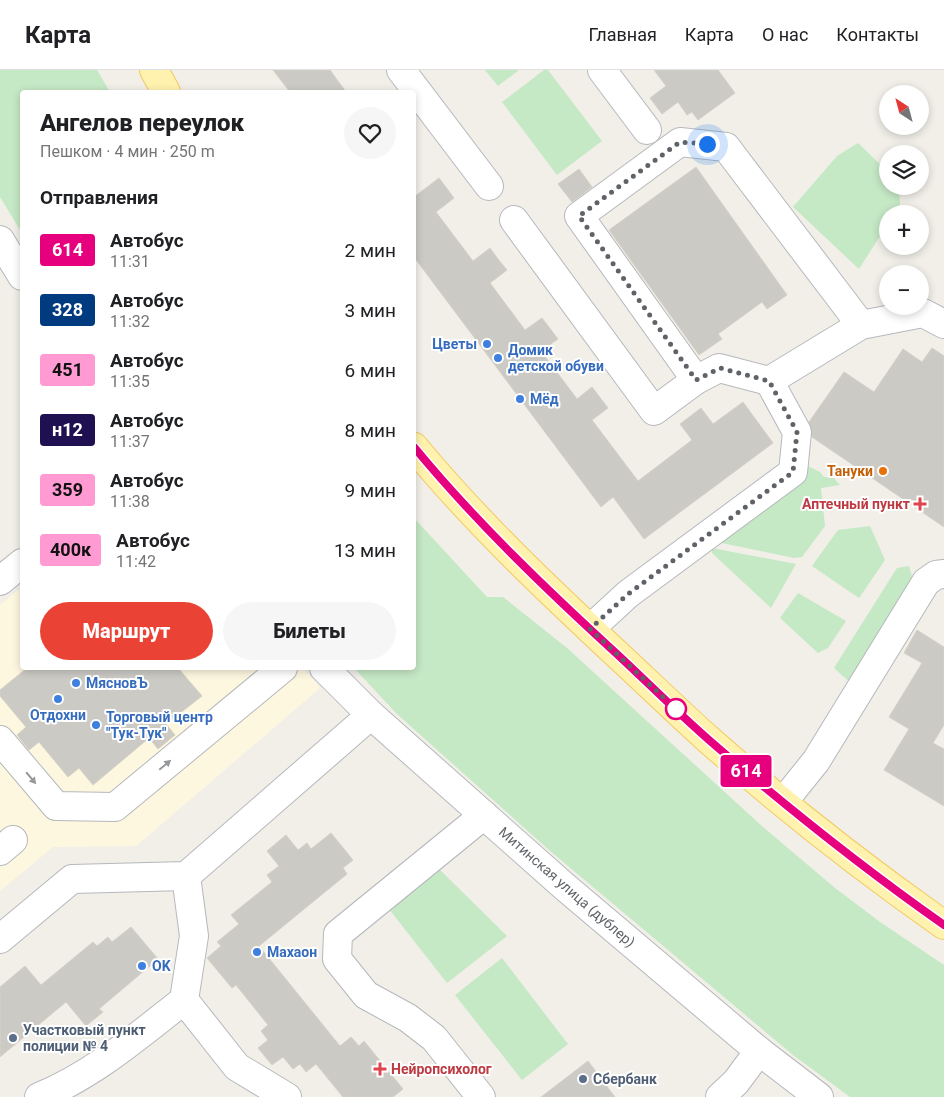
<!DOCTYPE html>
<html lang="ru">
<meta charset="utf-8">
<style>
:root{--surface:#fff;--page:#f6f6f6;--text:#202124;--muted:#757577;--line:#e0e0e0;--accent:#ea4335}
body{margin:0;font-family:Roboto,sans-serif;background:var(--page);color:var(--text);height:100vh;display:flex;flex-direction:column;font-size:19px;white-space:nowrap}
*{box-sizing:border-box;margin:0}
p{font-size:16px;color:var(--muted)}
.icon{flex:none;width:28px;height:28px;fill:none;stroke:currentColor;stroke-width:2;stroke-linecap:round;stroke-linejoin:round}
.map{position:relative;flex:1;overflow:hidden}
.panel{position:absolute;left:20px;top:20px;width:396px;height:580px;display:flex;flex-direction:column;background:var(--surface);border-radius:5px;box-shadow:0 2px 8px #0003}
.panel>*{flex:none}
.badge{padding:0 10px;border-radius:4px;font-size:18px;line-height:32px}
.needle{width:32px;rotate:324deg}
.tools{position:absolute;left:879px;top:15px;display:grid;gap:10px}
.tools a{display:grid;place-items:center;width:50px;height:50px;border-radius:50%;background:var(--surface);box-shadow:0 2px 8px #0003;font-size:25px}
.you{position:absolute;width:25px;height:25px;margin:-12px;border:4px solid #fff;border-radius:50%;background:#1a73e8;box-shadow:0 0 0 8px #1a73e833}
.map>.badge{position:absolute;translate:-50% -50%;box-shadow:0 0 0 2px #fff}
h2{padding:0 20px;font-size:19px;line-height:45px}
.round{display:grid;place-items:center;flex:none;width:52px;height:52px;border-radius:26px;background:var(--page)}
.head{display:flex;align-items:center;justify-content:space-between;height:85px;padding:0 20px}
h1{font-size:24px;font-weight:800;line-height:38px}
.button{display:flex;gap:10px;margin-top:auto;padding:10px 20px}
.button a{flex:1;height:58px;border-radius:30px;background:var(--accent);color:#fff;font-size:20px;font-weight:800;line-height:58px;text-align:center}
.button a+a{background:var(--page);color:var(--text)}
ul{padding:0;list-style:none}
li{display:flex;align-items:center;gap:15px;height:60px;padding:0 20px}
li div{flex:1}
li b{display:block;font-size:19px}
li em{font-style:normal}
li .badge{min-width:55px;font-weight:700;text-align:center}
header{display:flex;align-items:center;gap:30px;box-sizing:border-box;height:70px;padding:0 25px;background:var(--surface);border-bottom:1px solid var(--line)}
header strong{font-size:24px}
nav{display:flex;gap:28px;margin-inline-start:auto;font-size:18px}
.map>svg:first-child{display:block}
.commercial{fill:#fef7e0}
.green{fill:#c5e8c5}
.building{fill:#cccac5;stroke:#d6d1c6}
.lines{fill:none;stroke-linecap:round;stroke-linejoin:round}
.minor-casing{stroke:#b5b8bc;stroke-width:30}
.major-casing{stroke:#f2c960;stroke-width:30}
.minor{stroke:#fff;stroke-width:28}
.major{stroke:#fff2af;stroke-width:28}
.oneway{fill:#979a9d}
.line-casing{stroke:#fff;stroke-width:11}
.line{stroke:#e6007e;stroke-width:8}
.walk{stroke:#5f6368;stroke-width:5;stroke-dasharray:0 9}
.shop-dot{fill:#3f7fe0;stroke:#fff;stroke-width:2}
.food-dot{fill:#e8710a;stroke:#fff;stroke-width:2}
.health-dot{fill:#e0444e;stroke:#fff;stroke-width:2}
.stop-dot{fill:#fff;stroke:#e6007e;stroke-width:2.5}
.service-dot{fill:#5c6f8a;stroke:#fff;stroke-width:2}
.labels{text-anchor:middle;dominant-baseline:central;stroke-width:4;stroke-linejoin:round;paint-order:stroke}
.shop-label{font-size:14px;font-weight:bold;fill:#366cbe;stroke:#fff;text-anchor:start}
.food-label{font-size:14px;font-weight:bold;fill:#c56008;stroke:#fff;text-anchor:end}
.health-label{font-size:14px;font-weight:bold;fill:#be3a42;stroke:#fff;text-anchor:end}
.street-label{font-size:14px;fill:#5f6368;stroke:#fff}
.service-label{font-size:14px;font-weight:bold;fill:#4e5e75;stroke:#fff;text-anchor:start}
</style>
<header>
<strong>Карта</strong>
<nav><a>Главная</a><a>Карта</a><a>О нас</a><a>Контакты</a></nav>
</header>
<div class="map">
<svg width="944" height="1027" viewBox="0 0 944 1027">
<rect width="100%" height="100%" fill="#f1efe8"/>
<polygon class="commercial" points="22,517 22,598 303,598 320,618 136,776 53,777 0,821 0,535"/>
<g class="green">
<polygon points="0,0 97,0 110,22 22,22 22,163 0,127"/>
<polygon points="485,0 519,0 498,16"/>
<polygon points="544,0 548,0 602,71 557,105 502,32"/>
<polygon points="858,73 887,101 888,116 899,116 900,135 894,144 888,144 887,155 859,199 793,137 837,86"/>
<polygon points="806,395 820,402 824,407 834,408 840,415 821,418 825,456 802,487 794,488 717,472"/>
<polygon points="414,448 487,527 503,527 567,578 763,757 835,818 880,852 944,895 944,1027 850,1027 793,985 549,780 397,644 354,598 414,598"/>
<polygon points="870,456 885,490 859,528 812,496 838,460"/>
<polygon points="712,478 796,494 771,538 712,483"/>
<polygon points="909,496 913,510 854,616 834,598 897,498"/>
<polygon points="798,523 846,551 828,578 818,583 780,548"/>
<polygon points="439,799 507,866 447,913 389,839"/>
<polygon points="502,888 568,974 522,1010 455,925"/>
</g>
<g class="building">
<polygon points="273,0 330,0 346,22 290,22"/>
<polygon points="654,0 718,0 735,23 698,50 692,42 687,45 678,32 662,44 650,28 666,16"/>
<polygon points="696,97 787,225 767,239 762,232 718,264 722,269 699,285 609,160"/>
<polygon points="579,99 592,117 572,132 558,114"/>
<polygon points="439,108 454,128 436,142 473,191 490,178 498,189 507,200 490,213 525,260 542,248 558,269 541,281 577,329 592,317 608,338 592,350 638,411 692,370 680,354 701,338 713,354 743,332 773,373 644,469 613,427 601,437 414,187 414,127"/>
<polygon points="932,278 944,286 944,457 812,367 809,352 844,302 874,322 903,279 922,292"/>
<polygon points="917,560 944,577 944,655 933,673 944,679 944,736 884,700 909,659 889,647 922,593 904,583"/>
<polygon points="27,598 178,598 202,626 166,654 175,665 158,679 149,668 93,715 79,698 68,707 39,672 29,680 17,665 26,657 0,626 0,620"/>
<polygon points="331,763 353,790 343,798 347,804 259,876 340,976 351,967 359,976 364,971 403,1019 393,1027 343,1027 316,994 306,1002 300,994 293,999 283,987 272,995 258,978 268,970 261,961 268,955 236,915 232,918 207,888 221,876 217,872 239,854 231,845 272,812 267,805 279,796 267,781 286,765 298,780 307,773 311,779"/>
<polygon points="131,857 158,889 99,939 103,942 86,956 66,932 0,987 0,917 25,896 41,915 93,872 97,876 108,867 112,872"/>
<polygon points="588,991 615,1027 541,1027"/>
</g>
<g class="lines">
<g class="minor-casing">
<g id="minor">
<polyline points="401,0 489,116"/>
<polyline points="602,0 647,60"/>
<polyline points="514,150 654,341 696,310 719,298 769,311"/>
<polyline points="0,170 22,206"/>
<polyline points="696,310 579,146 680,72 726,77 861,255"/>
<polyline points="0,511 22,493"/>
<polyline points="590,559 628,524 793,402 797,362 769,311 861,255 923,243 944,254"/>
<polyline points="324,598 371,645 565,817 759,981 819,1027"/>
<polyline points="0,670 56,736 115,737 283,598"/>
<polyline points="783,732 816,691 926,512 936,505 944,504"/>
<polyline points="0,781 13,770"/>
<polyline points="0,869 72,809 186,806 371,645"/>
<polyline points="184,930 194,866 186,806"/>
<path d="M39,1027c54,-22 99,-61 145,-97l53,67 50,30"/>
<polyline points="481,1027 434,968 408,948 366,925 337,889 338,864 484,745"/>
<polyline points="720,1027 736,1012 759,981"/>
</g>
</g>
<g class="major-casing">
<g id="major">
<polyline points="154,0 166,22"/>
<path d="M414,377c63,76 135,144 207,211 29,27 58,55 88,82 75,66 154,128 235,185"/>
</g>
</g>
<use href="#minor" class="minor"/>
<use href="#major" class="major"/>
</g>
<defs><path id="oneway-solid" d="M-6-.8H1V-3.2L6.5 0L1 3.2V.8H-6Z" transform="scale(1.25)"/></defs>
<g class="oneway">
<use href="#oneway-solid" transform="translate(165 695) rotate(-40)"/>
<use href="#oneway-solid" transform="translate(31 708) rotate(50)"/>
</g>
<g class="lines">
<g class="line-casing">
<path id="line" d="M414,377c61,74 133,143 204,208 30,28 60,58 91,85 75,65 154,128 235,185"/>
</g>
<use href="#line" class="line"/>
<polyline class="walk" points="676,639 590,559 628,524 793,402 797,362 769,311 720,298 696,310 579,146 680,72 707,74"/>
</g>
<g class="shop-dot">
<circle cx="487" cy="274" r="5"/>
<circle cx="498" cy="288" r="5"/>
<circle cx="520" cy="329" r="5"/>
<circle cx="76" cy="613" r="5"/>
<circle cx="58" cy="629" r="5"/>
<circle cx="96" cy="655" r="5"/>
<circle cx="257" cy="882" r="5"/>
<circle cx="142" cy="896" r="5"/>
</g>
<circle class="food-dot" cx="883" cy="401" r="5"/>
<g class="health-dot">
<path d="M917.5 426.5h5v5h5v5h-5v5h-5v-5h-5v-5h5z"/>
<path d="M377.5 991.5h5v5h5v5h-5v5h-5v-5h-5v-5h5z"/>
</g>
<circle class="stop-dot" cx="676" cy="639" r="10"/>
<g class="service-dot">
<circle cx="13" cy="968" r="5"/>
<circle cx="583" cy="1009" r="5"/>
</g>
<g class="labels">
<g class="shop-label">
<text x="477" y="274" text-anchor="end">Цветы</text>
<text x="508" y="280">Домик<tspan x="508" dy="16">детской обуви</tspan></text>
<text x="530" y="329">Мёд</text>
<text x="86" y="613">МясновЪ</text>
<text x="58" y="645" text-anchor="middle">Отдохни</text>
<text x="106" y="647">Торговый центр<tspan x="106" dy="16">"Тук-Тук"</tspan></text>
<text x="267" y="882">Махаон</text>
<text x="152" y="896">OK</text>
</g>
<g class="food-label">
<text x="873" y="401">Тануки</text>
</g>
<g class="health-label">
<text x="910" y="434">Аптечный пункт</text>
<text x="391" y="999" text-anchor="start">Нейропсихолог</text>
</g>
<g class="street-label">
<text transform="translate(567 817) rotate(41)">Митинская улица (дублер)</text>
</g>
<g class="service-label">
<text x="23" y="960">Участковый пункт<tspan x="23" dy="16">полиции № 4</tspan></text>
<text x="593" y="1009">Сбербанк</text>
</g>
</g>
</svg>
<div class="tools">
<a><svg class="needle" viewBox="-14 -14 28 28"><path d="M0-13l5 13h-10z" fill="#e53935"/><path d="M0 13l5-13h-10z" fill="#757577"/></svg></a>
<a><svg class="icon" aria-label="layers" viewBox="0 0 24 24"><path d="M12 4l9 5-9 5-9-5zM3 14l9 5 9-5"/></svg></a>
<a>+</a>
<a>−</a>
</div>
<div class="you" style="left:707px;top:74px"></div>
<b class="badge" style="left:746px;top:701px;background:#e6007e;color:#fff">614</b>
<section class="panel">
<div class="head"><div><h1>Ангелов переулок</h1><p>Пешком · 4 мин · 250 m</p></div><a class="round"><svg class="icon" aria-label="heart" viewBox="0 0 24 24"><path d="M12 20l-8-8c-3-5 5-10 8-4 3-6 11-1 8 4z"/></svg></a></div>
<h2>Отправления</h2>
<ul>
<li><span class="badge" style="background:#e6007e;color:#fff">614</span><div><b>Автобус</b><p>11:31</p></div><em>2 мин</em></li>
<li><span class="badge" style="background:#003b80;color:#fff">328</span><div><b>Автобус</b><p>11:32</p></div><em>3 мин</em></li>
<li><span class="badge" style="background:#ff9ad2;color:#111">451</span><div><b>Автобус</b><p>11:35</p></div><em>6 мин</em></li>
<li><span class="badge" style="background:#1f1051;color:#fff">н12</span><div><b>Автобус</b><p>11:37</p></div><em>8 мин</em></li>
<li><span class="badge" style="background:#ff9ad2;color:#111">359</span><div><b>Автобус</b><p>11:38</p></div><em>9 мин</em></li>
<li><span class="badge" style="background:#ff9ad2;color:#111">400к</span><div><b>Автобус</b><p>11:42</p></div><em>13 мин</em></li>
</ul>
<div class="button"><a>Маршрут</a><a>Билеты</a></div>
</section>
</div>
